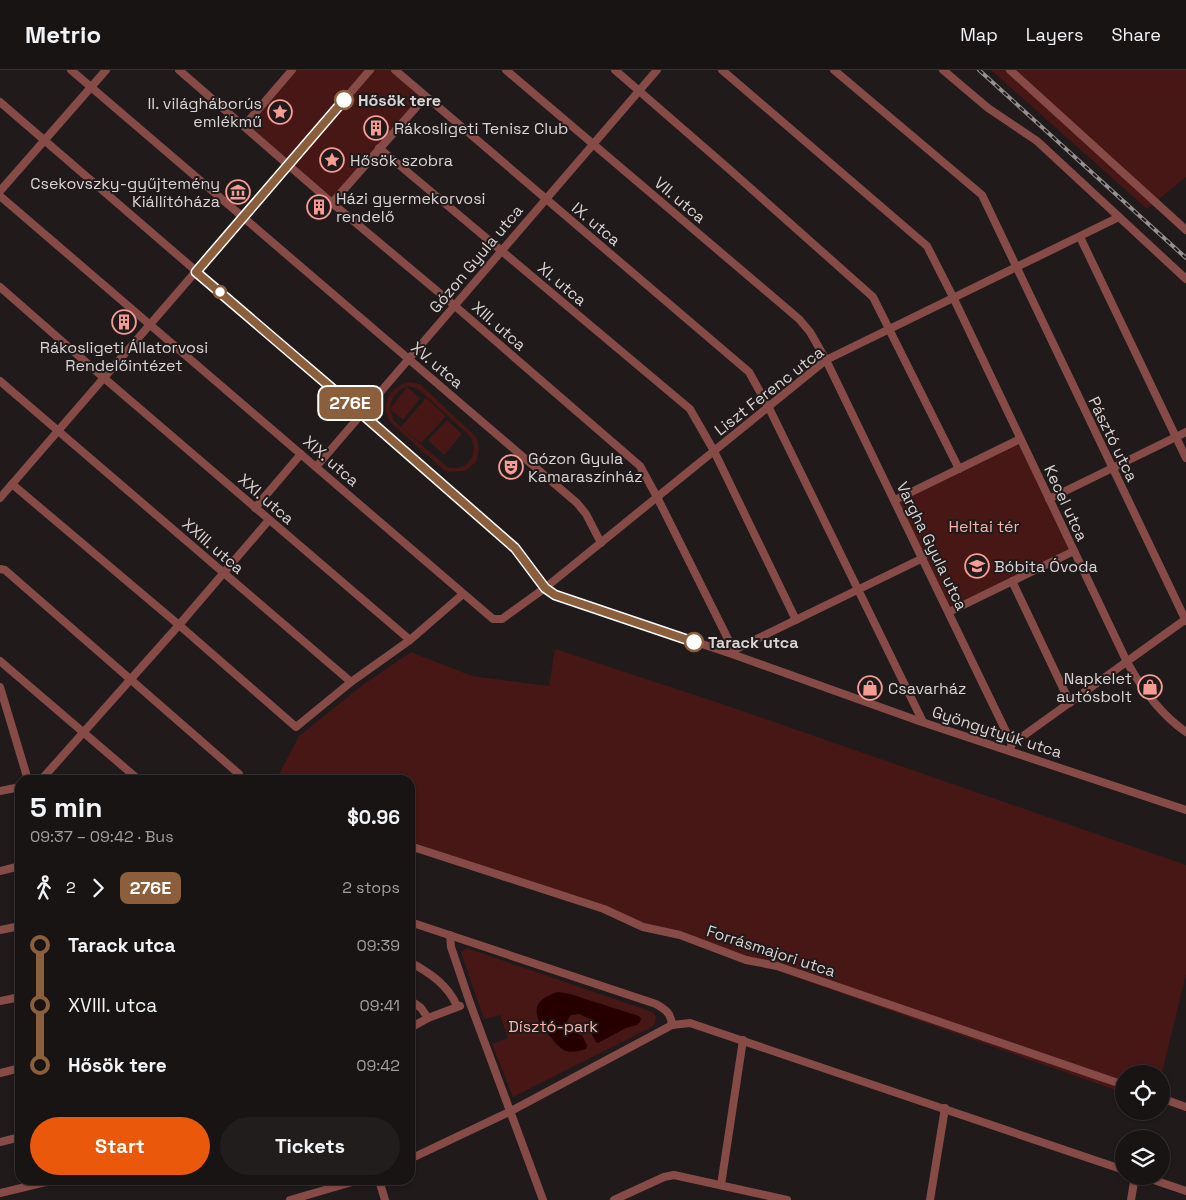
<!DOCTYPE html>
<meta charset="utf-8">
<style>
:root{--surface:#181414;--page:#211d1d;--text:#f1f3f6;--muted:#9f9ea0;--line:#363334;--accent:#ea580c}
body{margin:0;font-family:"Space Grotesk",sans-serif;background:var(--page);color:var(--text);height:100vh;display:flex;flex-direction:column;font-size:19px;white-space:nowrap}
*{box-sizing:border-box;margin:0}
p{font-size:16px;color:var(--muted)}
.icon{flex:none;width:28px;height:28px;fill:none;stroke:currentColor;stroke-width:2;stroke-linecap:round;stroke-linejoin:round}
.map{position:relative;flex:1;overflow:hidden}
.side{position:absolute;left:15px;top:705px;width:400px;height:410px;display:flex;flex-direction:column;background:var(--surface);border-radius:15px;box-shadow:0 1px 4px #0004,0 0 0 1px var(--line)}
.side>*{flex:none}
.badge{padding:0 10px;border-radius:8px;font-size:18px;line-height:32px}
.fabs{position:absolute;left:1115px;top:995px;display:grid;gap:10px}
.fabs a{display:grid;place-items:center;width:55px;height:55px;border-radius:50%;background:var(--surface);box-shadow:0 1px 4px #0004,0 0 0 1px var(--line);font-size:25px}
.map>.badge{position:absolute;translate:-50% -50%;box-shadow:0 0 0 2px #fff}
.legs{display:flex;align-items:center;gap:8px;height:55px;padding:0 15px;font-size:16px}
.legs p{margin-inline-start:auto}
.summary{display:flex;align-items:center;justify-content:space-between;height:85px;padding:0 15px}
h1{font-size:28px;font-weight:600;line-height:38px}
.primary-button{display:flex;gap:10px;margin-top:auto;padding:10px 15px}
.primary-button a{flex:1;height:58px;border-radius:30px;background:var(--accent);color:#fff;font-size:20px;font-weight:600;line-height:58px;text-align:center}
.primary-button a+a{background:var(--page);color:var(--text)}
ul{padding:0 15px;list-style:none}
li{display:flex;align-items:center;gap:18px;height:60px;font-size:19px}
li i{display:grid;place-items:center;width:8px;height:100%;margin:0 6px;background:currentColor}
li i::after{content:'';width:12px;height:12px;margin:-6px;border:4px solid;border-radius:50%;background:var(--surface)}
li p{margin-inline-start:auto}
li:first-child i{background:linear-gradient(#0000 50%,currentColor 0)}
li:last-child i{background:linear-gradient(currentColor 50%,#0000 0)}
header{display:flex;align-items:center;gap:30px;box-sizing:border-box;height:70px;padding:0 25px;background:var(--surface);border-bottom:1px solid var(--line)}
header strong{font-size:24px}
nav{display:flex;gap:28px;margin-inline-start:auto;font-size:18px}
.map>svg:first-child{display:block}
.green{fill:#471715;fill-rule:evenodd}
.water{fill:#260001}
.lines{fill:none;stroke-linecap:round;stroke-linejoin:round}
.minor{stroke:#874b47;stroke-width:8}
.rail-casing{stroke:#959190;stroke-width:4}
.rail{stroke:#201a1a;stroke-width:2;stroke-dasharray:5.5;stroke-linecap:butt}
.line-1-casing{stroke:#fff;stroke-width:11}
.line-1{stroke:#8b5e3c;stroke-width:8}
.stop-1-dot{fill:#fff;stroke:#8b5e3c;stroke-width:2.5}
.labels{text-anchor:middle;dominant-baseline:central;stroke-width:4;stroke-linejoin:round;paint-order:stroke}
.stop-label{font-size:16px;font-weight:bold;fill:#d9d5d4;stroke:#201a1a;text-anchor:start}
.poi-label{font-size:16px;fill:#d9d5d4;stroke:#201a1a;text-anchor:start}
.street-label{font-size:16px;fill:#d9d5d4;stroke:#201a1a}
.park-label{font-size:16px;fill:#fdb1a9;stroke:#201a1a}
</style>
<header>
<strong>Metrio</strong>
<nav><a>Map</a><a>Layers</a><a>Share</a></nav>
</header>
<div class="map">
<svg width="1186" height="1130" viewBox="0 0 1186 1130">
<rect width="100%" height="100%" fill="#201a1a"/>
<g class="green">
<polygon points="292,0 395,0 425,27 332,133 244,56"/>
<polygon points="991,0 1186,0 1186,107 1147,139"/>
<path d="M408,312l12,2 57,54 2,12 -3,12 -11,9 -16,1 -4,-1 -55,-49c-10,-17 -1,-34 18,-40zM408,316l10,3 52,47c11,17 -3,37 -23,31l-53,-46 -4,-12 13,11 17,-22 -13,-11 -17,22c1,-12 7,-19 18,-23z"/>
<polygon points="426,328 446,346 421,373 401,357"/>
<polygon points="447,350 462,364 444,385 428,370"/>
<polygon points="1020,369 1074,481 949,542 895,430"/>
<polygon points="555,579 725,635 1186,795 1186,904 1161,1006 1161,1004 1124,1004 1124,1023 410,771 410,710 276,710 299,666 364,614 411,582 472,606 549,616"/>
<polygon points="467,878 652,942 656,946 655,953 652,957 513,1027 492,974 508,968 500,945 484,949 461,882"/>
</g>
<path class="water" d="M558,922l12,2 69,22 2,3 -1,3 -3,3 -11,3 -28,15 -2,-1 -6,-11 3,-5 -1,-6 -13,-6 -8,1 -4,6c2,9 6,12 15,14l5,10 -1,4c-7,2 -13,4 -20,2 -7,-3 -12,-10 -17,-16 -17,-19 -19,-35 9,-43z"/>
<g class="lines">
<g class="minor">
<polyline points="71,0 577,433 586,444 601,473"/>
<polyline points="179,0 332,133 455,236 640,396 657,427 733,579"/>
<polyline points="395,0 749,302 769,338 923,652"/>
<polyline points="506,0 799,249 810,262 826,290 1012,674"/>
<polyline points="615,0 729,99 873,227 959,399"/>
<path d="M722,0l205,176 27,53 173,363c15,27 33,52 59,70"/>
<polyline points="834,0 982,125 1186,551"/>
<polyline points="943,0 988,38 1037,71 1186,209"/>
<polyline points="1010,0 1186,160"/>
<polyline points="0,32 362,344 515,478 545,518 555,525 729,583 919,651 1186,740"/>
<polyline points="244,56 292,0"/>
<polyline points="379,78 690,339 714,381 796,550"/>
<polyline points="0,121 106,0"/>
<polyline points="0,126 493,549 502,549 545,518 826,290 1119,147"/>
<polyline points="332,133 425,27"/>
<polyline points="1080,167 1186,388"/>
<polyline points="0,217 104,308 410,570"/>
<polyline points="0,311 351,612"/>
<polyline points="316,397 657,0"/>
<polyline points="12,414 179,555 296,657 351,612 410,570 463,524"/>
<polyline points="0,428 370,0"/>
<polyline points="1049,429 1186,362"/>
<polyline points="895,430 1020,369"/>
<polyline points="255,438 301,384"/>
<polyline points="0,499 5,500 239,704 237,710"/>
<polyline points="1012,511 1070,633"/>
<polyline points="949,542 1074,481"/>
<polyline points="730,582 923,488"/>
<polyline points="0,591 139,710"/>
<polyline points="0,617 28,710"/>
<polyline points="1010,679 1012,674 1186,549"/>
<polyline points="41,710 179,555 269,450"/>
<polyline points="0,721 20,717"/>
<polyline points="410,776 604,839 643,857 680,865 746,890 777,896 1124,1015"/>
<polyline points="0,801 20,796"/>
<path d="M410,852l246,82c10,6 15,9 16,21"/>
<polyline points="0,860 20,856"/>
<polyline points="450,865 451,877 470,933 543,1130"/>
<path d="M410,892c20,11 38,23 47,44"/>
<polyline points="410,930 421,938 428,948"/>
<polyline points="0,931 20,927"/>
<polyline points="410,958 428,948 460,936"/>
<polyline points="0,1003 20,998"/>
<polyline points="1161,1028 1186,1037"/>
<polyline points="0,1072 20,1067"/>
<polyline points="410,1089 511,1041 672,955 690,953 1124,1100"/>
<polyline points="1142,1106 1186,1121"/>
<polyline points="379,1110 385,1130"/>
<polyline points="721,1115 743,970"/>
<polyline points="0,1123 54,1110"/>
<polyline points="290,1130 359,1110"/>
<polyline points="614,1130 664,1107 674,1105 787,1130"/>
<polyline points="930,1130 945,1038"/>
<polyline points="1131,1130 1135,1106"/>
</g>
<g class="rail-casing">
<polyline id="rail" points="979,0 1186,188"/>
</g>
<use href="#rail" class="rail"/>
</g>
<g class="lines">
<g class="line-1-casing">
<polyline id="line-1" points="344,30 196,202 362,344 515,478 545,518 555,525 694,572"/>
</g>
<use href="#line-1" class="line-1"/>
</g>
<defs>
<g id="sight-ring" transform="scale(1.25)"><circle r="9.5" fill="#201a1a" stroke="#f59c94" stroke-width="1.5"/><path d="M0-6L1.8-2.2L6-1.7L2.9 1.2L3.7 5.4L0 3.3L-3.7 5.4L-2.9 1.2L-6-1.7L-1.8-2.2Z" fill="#f59c94"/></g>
<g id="building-ring" transform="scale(1.25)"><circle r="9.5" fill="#201a1a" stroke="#f59c94" stroke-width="1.5"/><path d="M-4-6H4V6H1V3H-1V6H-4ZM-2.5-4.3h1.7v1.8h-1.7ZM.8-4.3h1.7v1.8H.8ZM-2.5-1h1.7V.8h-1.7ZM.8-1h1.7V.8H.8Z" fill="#f59c94"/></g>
<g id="museum-ring" transform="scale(1.25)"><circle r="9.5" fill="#201a1a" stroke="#f59c94" stroke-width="1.5"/><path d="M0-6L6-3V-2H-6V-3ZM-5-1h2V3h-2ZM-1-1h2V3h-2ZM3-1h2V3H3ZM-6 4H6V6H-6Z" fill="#f59c94"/></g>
<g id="theatre-ring" transform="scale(1.25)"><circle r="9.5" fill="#201a1a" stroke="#f59c94" stroke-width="1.5"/><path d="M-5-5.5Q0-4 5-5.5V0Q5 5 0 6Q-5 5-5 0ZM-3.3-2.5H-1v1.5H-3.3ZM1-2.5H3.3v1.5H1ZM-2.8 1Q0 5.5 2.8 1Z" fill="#f59c94"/></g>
<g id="school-ring" transform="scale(1.25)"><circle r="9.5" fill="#201a1a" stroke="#f59c94" stroke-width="1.5"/><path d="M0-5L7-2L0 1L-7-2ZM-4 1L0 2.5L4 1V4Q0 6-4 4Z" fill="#f59c94"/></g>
<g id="shop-ring" transform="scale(1.25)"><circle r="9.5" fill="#201a1a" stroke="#f59c94" stroke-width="1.5"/><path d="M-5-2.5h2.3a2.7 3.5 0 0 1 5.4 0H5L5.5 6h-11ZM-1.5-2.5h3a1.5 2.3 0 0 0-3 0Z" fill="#f59c94"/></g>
</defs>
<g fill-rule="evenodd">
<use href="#sight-ring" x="280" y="42"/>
<use href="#building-ring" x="376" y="58"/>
<use href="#sight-ring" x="332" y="90"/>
<use href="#museum-ring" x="238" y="122"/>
<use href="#building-ring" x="319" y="137"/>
<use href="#building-ring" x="124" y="252"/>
<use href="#theatre-ring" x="511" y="397"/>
<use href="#school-ring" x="977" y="496"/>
<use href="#shop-ring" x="1150" y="617"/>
<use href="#shop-ring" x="870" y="618"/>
</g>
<g class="stop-1-dot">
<circle cx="344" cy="30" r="9"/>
<circle cx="220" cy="222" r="6"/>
<circle cx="694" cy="572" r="9"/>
</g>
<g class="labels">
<g class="stop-label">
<text x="358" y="30">Hősök tere</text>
<text x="708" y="572">Tarack utca</text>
</g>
<g class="poi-label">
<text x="262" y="33" text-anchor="end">II. világháborús<tspan x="262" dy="18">emlékmű</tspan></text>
<text x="394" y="58">Rákosligeti Tenisz Club</text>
<text x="350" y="90">Hősök szobra</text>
<text x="220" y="113" text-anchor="end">Csekovszky-gyűjtemény<tspan x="220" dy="18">Kiállítóháza</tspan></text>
<text x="336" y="128">Házi gyermekorvosi<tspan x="336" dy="18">rendelő</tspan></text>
<text x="124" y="277" text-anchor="middle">Rákosligeti Állatorvosi<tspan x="124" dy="18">Rendelőintézet</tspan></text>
<text x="528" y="388">Gózon Gyula<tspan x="528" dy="18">Kamaraszínház</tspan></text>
<text x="994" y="496">Bóbita Óvoda</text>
<text x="1132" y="608" text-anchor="end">Napkelet<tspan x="1132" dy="18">autósbolt</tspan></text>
<text x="888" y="618">Csavarház</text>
</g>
<g class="street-label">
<text transform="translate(680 130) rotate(40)">VII. utca</text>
<text transform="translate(596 154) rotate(40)">IX. utca</text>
<text transform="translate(476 189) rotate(-50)">Gózon Gyula utca</text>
<text transform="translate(562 214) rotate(40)">XI. utca</text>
<text transform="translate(499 256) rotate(41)">XIII. utca</text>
<text transform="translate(437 295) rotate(40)">XV. utca</text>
<text transform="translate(769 321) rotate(-38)">Liszt Ferenc utca</text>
<text transform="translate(1113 369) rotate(64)">Pásztó utca</text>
<text transform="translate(331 391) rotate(41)">XIX. utca</text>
<text transform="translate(266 429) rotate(41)">XXI. utca</text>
<text transform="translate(1066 433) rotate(65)">Kecel utca</text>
<text transform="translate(213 476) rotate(41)">XXIII. utca</text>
<text transform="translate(932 476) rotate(64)">Vargha Gyula utca</text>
<text transform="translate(997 662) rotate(18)">Gyöngytyúk utca</text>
<text transform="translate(771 881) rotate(18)">Forrásmajori utca</text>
</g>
<g class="park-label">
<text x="984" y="456">Heltai tér</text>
<text x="553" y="956">Dísztó-park</text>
</g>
</g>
</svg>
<div class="fabs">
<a><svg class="icon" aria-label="locate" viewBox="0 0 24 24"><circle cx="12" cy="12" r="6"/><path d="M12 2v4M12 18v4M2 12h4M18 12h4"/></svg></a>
<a><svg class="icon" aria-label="layers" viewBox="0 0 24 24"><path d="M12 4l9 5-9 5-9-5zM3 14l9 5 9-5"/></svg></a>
</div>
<b class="badge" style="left:350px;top:333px;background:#8b5e3c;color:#fff">276E</b>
<section class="side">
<div class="summary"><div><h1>5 min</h1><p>09:37 – 09:42 · Bus</p></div><b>$0.96</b></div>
<div class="legs"><svg class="icon" aria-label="walk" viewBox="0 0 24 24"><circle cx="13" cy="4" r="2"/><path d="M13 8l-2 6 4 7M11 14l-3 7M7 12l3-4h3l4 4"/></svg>2<svg class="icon" aria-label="forward" viewBox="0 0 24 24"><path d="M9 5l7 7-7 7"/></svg><b class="badge" style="background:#8b5e3c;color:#fff">276E</b><p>2 stops</p></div>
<ul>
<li><i style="color:#8b5e3c"></i><b>Tarack utca</b><p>09:39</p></li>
<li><i style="color:#8b5e3c"></i><span>XVIII. utca</span><p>09:41</p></li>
<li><i style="color:#8b5e3c"></i><b>Hősök tere</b><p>09:42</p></li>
</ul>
<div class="primary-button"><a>Start</a><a>Tickets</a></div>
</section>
</div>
